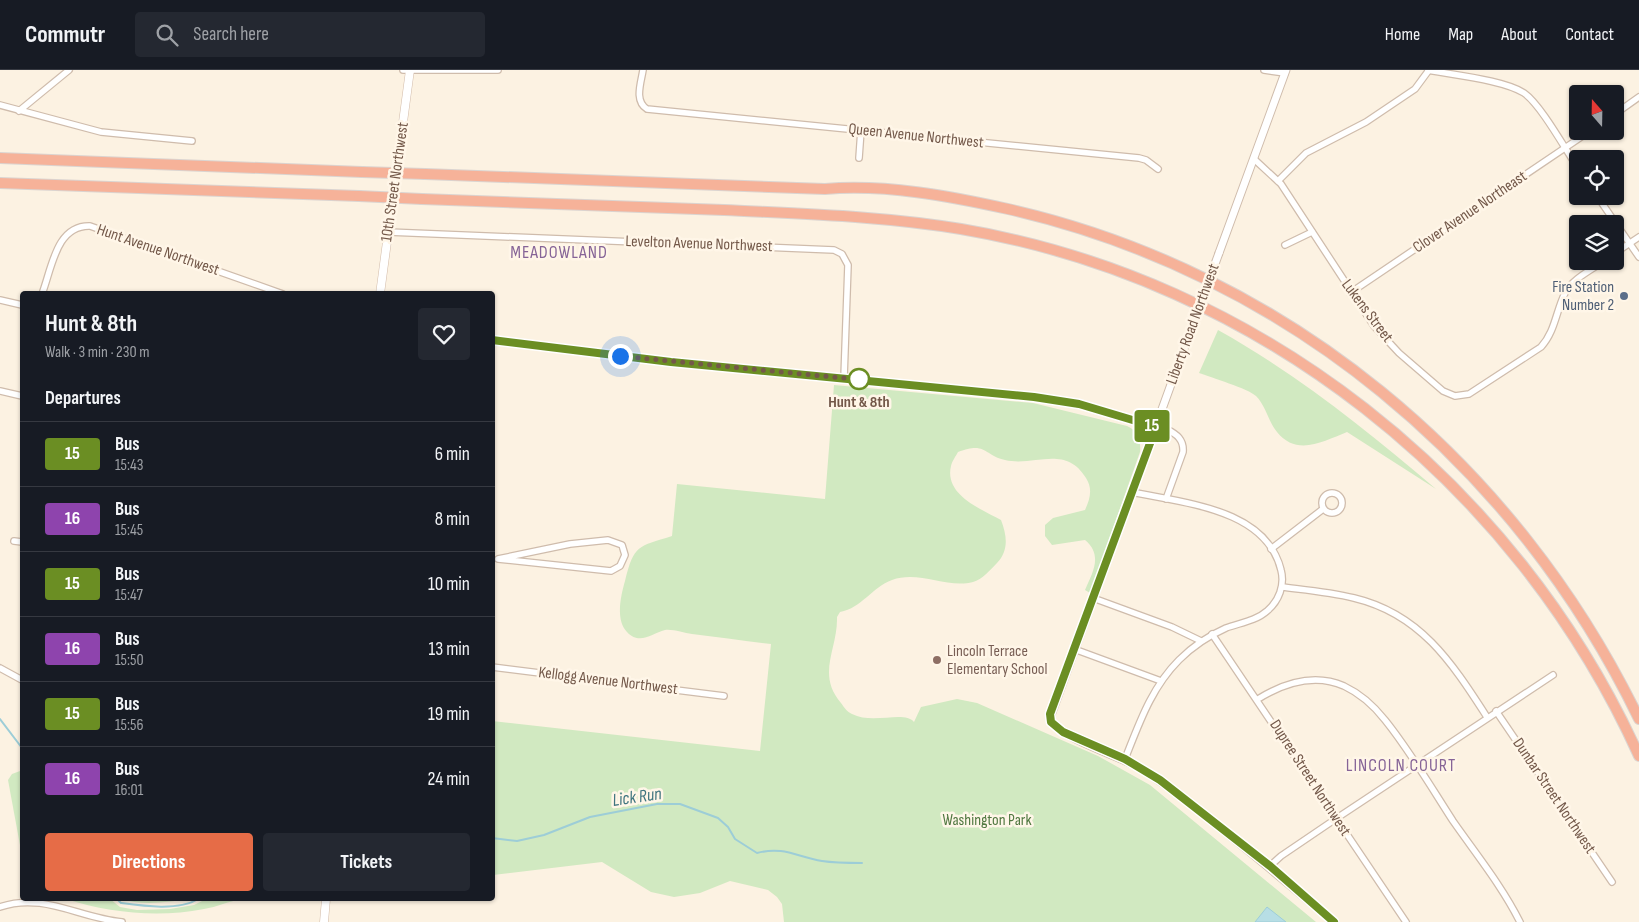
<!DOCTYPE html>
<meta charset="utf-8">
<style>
:root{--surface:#171b24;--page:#242831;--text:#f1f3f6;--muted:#9ea1a6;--line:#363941;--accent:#e66c47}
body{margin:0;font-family:"Sofia Sans Condensed",sans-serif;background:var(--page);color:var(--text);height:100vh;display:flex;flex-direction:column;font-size:19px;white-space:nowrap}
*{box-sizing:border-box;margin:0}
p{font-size:16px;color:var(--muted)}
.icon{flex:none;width:28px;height:28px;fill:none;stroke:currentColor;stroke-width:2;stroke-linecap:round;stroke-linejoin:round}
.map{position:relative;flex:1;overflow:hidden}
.panel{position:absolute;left:20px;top:221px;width:475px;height:610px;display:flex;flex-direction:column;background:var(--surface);border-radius:5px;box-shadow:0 1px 4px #0004}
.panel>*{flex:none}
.badge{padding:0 10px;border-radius:4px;font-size:18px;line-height:32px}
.needle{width:32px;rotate:340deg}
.buttons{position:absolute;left:1569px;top:15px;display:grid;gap:10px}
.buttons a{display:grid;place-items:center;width:55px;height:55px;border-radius:5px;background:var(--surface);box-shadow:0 1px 4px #0004;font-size:25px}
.you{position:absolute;width:25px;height:25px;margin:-12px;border:4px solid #fff;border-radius:50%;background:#1a73e8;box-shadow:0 0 0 8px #1a73e833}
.map>.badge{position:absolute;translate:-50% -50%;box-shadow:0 0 0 2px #fff}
h2{padding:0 25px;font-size:19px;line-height:45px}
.round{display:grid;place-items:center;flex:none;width:52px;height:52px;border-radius:5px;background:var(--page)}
.summary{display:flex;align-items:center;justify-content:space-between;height:85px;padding:0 25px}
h1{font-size:24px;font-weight:700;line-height:38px}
.action{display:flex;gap:10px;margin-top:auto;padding:10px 25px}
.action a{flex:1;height:58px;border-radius:5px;background:var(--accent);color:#fff;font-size:20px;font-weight:700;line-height:58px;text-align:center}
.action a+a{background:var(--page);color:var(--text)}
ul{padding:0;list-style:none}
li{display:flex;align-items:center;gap:15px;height:65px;padding:0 25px;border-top:1px solid var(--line)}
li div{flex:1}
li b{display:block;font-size:19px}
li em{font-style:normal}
li .badge{min-width:55px;font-weight:700;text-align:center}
header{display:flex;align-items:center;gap:30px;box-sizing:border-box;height:70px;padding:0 25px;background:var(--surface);border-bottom:1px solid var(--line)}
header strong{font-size:24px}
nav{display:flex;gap:28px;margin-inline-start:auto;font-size:18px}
.search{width:350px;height:45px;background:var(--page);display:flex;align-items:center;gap:12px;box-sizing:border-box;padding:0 18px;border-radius:5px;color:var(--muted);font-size:19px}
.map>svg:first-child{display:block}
.green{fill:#d1e9c1}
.water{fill:#b7dee5;stroke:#9dcdd7}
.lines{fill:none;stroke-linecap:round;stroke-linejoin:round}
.stream{stroke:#9dcdd7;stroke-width:2}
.minor-casing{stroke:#cfbcac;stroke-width:8}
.tertiary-casing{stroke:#cfbcac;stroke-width:9}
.secondary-casing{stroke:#d2bba9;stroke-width:9}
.motorway-casing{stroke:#dbd4d0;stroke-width:12}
.minor{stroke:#fff;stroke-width:5.5}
.tertiary{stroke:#fff;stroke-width:7}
.secondary{stroke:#fff;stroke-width:8}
.motorway{stroke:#f6b299;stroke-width:10}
.tertiary-bridge-casing{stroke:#cfbcac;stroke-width:9;stroke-linecap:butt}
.motorway-bridge-casing{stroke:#dbd4d0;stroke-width:12;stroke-linecap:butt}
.tertiary-bridge{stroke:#fff;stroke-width:7}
.motorway-bridge{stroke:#f6b299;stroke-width:10}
.line-casing{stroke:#fff;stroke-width:11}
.line{stroke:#6b8e23;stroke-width:8}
.walk{stroke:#735849;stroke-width:5;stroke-dasharray:0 9}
.service-dot{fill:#5c6f8a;stroke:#fff6e8;stroke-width:2}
.stop-dot{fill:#fff;stroke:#6b8e23;stroke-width:2.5}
.education-dot{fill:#8d6e63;stroke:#fff6e8;stroke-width:2}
.labels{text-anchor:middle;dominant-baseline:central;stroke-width:5;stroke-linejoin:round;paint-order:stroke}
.street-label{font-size:16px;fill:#735849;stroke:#fff6e8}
.service-label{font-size:16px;fill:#4e5e75;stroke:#fff6e8;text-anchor:end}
.stop-label{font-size:16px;font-weight:bold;fill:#735849;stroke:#fff6e8}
.education-label{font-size:16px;fill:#785e54;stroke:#fff6e8;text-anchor:start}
.park-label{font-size:16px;fill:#517841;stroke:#fff6e8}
.neighbourhood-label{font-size:18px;letter-spacing:1px;fill:#866497;stroke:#fff6e8}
.water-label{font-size:18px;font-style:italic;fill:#3f747f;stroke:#fff6e8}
</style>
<header>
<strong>Commutr</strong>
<div class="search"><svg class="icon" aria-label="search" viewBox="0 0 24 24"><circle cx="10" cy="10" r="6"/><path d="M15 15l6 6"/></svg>Search here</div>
<nav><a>Home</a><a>Map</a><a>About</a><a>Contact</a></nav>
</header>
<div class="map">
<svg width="1639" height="852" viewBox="0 0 1639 852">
<rect width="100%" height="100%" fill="#fcf2e2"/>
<g class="green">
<path d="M1218,260c79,44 149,100 218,159l-89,-57c-23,9 -50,25 -70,0 -9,-11 -11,-26 -21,-36 -7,-7 -46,-19 -57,-23z"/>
<path d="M834,315l199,18 94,23c11,5 14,13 13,26l-50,141 -5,-3c8,-18 18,-35 0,-50l-33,5 -7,-9v-11l8,-7 32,-8c5,-11 8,-21 1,-32 -21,-34 -51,-11 -81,-18 -21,-4 -18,-19 -47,-8 -2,4 -6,9 -7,14 -7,29 30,43 50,54 6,16 8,30 -4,43 -6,6 -15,17 -24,19 -26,7 -54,-12 -81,-2 -20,7 -30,28 -52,32l-3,5c1,32 -21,57 4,86 3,4 6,9 11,11 21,11 52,-4 62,8l7,-15 36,-8 20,4 121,53 52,29 166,137h-532l-2,-18 -5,-7 -9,-7 -38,-9 -30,12 -26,4 -23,-5 -49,-30 -109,13 -1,-154 268,30 11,-107c-26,-3 -53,-7 -79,-10 -8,-1 -19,-5 -27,-4 -13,3 -25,16 -38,2 -12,-12 -6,-37 -2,-51 9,-37 13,-34 47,-45l5,-52 148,15z"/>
<polygon points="20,701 22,702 22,786 8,710 12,704"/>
<path d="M66,829h44l10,8 17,3 33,-1 24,-4 12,-6h36c-13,2 -25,8 -38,10 -46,9 -94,4 -138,-10z"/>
<path d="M121,829h70c-22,3 -49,7 -70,0z"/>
</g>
<polygon class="water" points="1267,837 1286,852 1255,852"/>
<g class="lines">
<g class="stream">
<polyline points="0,649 22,678"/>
<path d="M492,768l25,3 27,-6 46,-18 67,-13h23l38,14 10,9 7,12 22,14c27,-7 40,4 65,8 13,2 27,2 40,2"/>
<path d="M117,829l4,4c22,3 58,8 77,-4"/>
</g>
<g class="minor-casing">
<g id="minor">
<polyline points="403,0 498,0"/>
<path d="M643,0c-2,13 -9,31 4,39l492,49 7,2 12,9"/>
<polyline points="1264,0 1285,3"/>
<path d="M1428,0c25,5 76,10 96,23 17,12 41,56 54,75"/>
<polyline points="0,35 101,62 192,71"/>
<polyline points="19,41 69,0"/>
<polyline points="1615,44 1639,27"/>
<polyline points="859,88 861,60"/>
<path d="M1254,89l27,25 93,142 25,27 44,38 12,5 14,-2 72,-47c14,-15 15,-36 24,-54 7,-14 26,-23 39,-32"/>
<polyline points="1278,111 1306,83 1366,52 1415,19 1429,0"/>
<polyline points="1597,126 1639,187"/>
<polyline points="388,162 834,180 842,184 848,195 844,308"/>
<polyline points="1285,175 1312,162"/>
<polyline points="1615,183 1639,167"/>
<polyline points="1350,223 1590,61"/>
<path d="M42,224c10,-26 14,-69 48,-68l193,68"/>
<polyline points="0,230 22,235"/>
<path d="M492,270l164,20 378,37 45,7 87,25c11,5 18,11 17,23l-17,47"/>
<polyline points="0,321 22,326"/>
<circle cx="1332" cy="433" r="10"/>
<polygon points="608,470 622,475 625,485 620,496 611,501 498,489 570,474"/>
<polyline points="14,471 22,472"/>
<polyline points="1271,479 1323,439"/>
<path d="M1282,517c24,3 48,5 72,11 67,16 98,65 133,119"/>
<polyline points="1093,528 1172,557 1201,571"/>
<polyline points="1212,564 1406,852"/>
<polyline points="1074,579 1161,611"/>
<polyline points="492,597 724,626"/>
<polyline points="0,598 22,610"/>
<path d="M1258,629c26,-16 56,-26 86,-13 17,8 30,20 41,34 25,31 46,67 68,101 23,33 49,65 67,101"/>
<polyline points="1496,641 1612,812"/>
<path d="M1125,689c14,-35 26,-71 54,-99 13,-13 29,-24 47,-32 13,-5 30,-7 41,-17 12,-10 18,-26 14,-41 -15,-62 -99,-67 -149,-78"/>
<polyline points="1270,796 1281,786 1337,748 1553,605"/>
<path d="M0,837c43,-15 79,11 122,15"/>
</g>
</g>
<g class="tertiary-casing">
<g id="tertiary">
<polyline points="1219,183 1286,0"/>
<path d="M1190,262l-140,386c6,18 66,37 84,47 27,15 50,34 74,53 43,34 84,69 126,104"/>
</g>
</g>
<g class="secondary-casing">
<g id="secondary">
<polyline points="380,224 410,0"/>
<polyline points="324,852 326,829"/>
</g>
</g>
<g class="motorway-casing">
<g id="motorway">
<polyline points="0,88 362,102"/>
<path d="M425,104l400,15c61,-5 124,7 183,20 278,63 508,255 631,510"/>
<polyline points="0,113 359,126"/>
<path d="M422,129c100,4 201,7 302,11 79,4 159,6 237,19 297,50 554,253 678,527"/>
</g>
</g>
<use href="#minor" class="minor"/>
<use href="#tertiary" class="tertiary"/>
<use href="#secondary" class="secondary"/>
<use href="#motorway" class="motorway"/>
<g class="tertiary-bridge-casing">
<polyline id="tertiary-bridge" points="1190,262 1219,183"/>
</g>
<g class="motorway-bridge-casing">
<g id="motorway-bridge">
<polyline points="362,102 425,104"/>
<polyline points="359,126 422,129"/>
</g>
</g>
<use href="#tertiary-bridge" class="tertiary-bridge"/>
<use href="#motorway-bridge" class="motorway-bridge"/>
</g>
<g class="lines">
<g class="line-casing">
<polyline id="line" points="492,270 671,292 1034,327 1079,334 1156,357 1050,644 1051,652 1063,662 1125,689 1160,710 1270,796 1334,852"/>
</g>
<use href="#line" class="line"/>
<polyline class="walk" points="620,286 863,310 859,309"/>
</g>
<circle class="service-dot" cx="1624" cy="226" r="5"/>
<circle class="stop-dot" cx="859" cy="309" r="10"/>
<circle class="education-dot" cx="937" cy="590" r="5"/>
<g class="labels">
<g class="street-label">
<text transform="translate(916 66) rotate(6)">Queen Avenue Northwest</text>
<text transform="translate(395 112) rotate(-82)">10th Street Northwest</text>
<text transform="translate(1470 142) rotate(-34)">Clover Avenue Northeast</text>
<text transform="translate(699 174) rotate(2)">Levelton Avenue Northwest</text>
<text transform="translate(158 180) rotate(19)">Hunt Avenue Northwest</text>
<text transform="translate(1367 241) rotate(53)">Lukens Street</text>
<text transform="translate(1193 254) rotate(-70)">Liberty Road Northwest</text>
<text transform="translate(608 611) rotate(7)">Kellogg Avenue Northwest</text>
<text transform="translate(1310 708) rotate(57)">Dupree Street Northwest</text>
<text transform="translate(1554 726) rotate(56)">Dunbar Street Northwest</text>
</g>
<g class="service-label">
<text x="1614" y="217">Fire Station<tspan x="1614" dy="18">Number 2</tspan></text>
</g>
<g class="stop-label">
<text x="859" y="332">Hunt &amp; 8th</text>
</g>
<g class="education-label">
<text x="947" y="581">Lincoln Terrace<tspan x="947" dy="18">Elementary School</tspan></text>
</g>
<g class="park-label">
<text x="987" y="750">Washington Park</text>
</g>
<g class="neighbourhood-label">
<text x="559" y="182">MEADOWLAND</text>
<text x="1401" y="695">LINCOLN COURT</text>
</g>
<g class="water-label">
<text transform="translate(637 727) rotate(-8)">Lick Run</text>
</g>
</g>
</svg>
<div class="buttons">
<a><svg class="needle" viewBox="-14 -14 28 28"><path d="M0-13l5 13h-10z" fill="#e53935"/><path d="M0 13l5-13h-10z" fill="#9ea1a6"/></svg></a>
<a><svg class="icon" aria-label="locate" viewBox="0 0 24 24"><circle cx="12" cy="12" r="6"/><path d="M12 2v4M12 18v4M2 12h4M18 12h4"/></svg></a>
<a><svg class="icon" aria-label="layers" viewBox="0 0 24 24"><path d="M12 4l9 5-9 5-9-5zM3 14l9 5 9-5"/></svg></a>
</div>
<div class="you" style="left:620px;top:286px"></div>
<b class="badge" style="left:1152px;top:356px;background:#6b8e23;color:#fff">15</b>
<section class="panel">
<div class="summary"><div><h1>Hunt &amp; 8th</h1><p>Walk · 3 min · 230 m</p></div><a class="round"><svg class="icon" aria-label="heart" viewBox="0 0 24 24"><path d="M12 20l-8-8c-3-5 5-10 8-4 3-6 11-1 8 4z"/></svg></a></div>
<h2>Departures</h2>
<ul>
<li><span class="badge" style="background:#6b8e23;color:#fff">15</span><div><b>Bus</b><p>15:43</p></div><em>6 min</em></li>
<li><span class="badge" style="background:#8e44ad;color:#fff">16</span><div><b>Bus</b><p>15:45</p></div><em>8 min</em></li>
<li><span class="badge" style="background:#6b8e23;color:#fff">15</span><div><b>Bus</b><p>15:47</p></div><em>10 min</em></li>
<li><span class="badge" style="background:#8e44ad;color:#fff">16</span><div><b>Bus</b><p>15:50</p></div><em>13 min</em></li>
<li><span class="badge" style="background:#6b8e23;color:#fff">15</span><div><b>Bus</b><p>15:56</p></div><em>19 min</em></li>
<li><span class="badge" style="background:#8e44ad;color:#fff">16</span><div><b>Bus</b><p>16:01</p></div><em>24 min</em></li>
</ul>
<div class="action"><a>Directions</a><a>Tickets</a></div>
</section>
</div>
